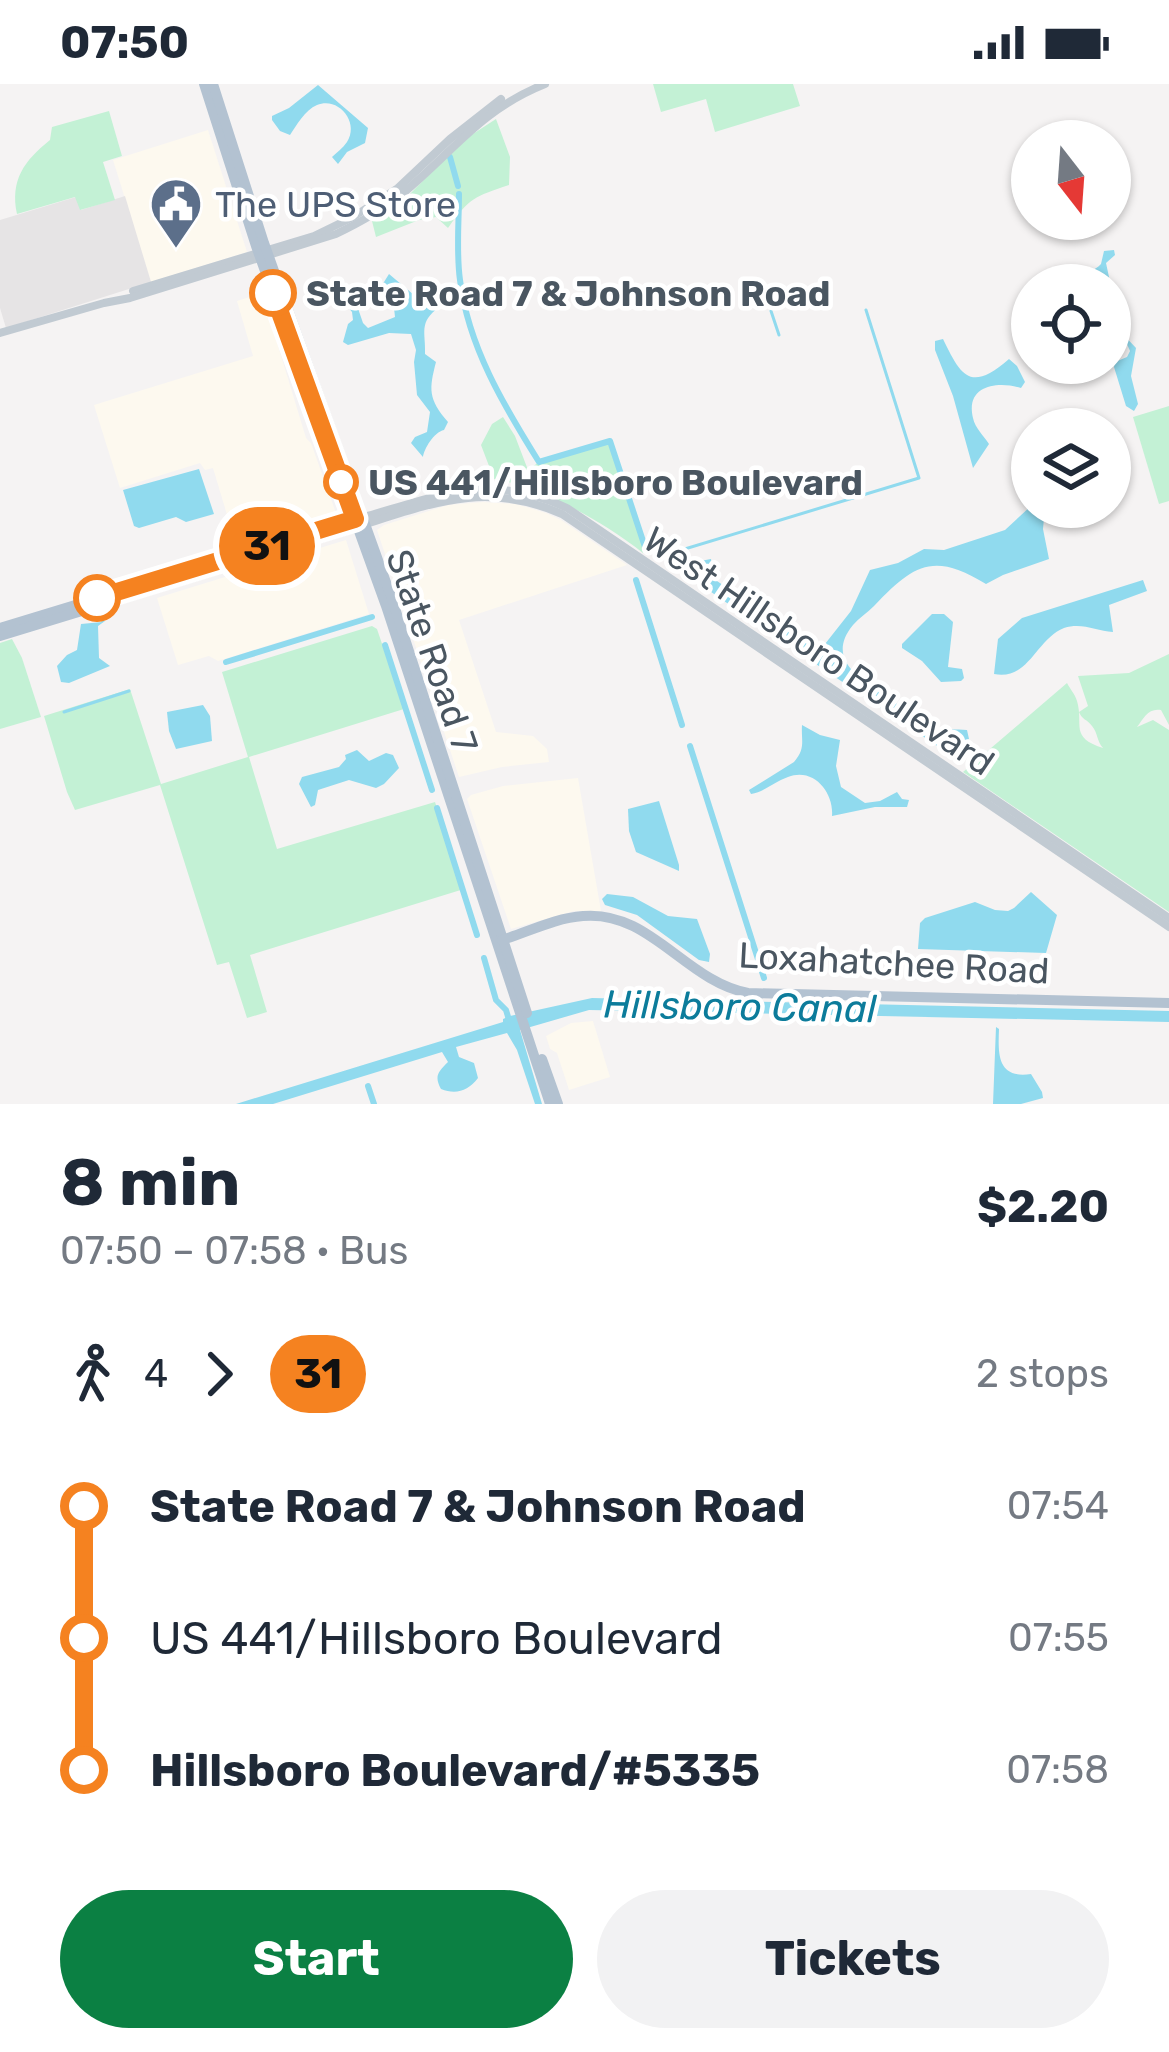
<!DOCTYPE html>
<meta charset="utf-8">
<style>
:root{--surface:#fff;--page:#f2f2f3;--text:#1f2937;--muted:#747a83;--accent:#0b8043}
body{margin:0;font-family:Rubik,sans-serif;background:var(--page);color:var(--text);height:100vh;display:flex;flex-direction:column;font-size:45px;white-space:nowrap}
*{box-sizing:border-box;margin:0}
p{font-size:39px;color:var(--muted)}
.icon{flex:none;width:66px;height:66px;fill:none;stroke:currentColor;stroke-width:2;stroke-linecap:round;stroke-linejoin:round}
.map{position:relative;height:1020px;overflow:hidden}
.details{display:flex;flex-direction:column;background:var(--surface);flex:1}
.details>*{flex:none}
.badge{padding:0 24px;border-radius:39px;font-size:42px;line-height:78px}
.needle{width:78px;rotate:163deg}
.tools{position:absolute;left:1011px;top:36px;display:grid;gap:24px}
.tools a{display:grid;place-items:center;width:120px;height:120px;border-radius:50%;background:var(--surface);box-shadow:0 3px 9px #0004;font-size:60px}
.map>.badge{position:absolute;translate:-50% -50%;box-shadow:0 0 0 6px #fff}
.legs{display:flex;align-items:center;gap:18px;height:132px;padding:0 60px;font-size:39px}
.legs p{margin-inline-start:auto}
.summary{display:flex;align-items:center;justify-content:space-between;height:204px;padding:0 60px}
h1{font-size:66px;font-weight:700;line-height:90px}
.primary-button{display:flex;gap:24px;margin-top:auto;padding:24px 60px}
.primary-button a{flex:1;height:138px;border-radius:72px;background:var(--accent);color:#fff;font-size:48px;font-weight:700;line-height:138px;text-align:center}
.primary-button a+a{background:var(--page);color:var(--text)}
ul{padding:0 60px;list-style:none}
li{display:flex;align-items:center;gap:42px;height:132px;font-size:45px}
li i{display:grid;place-items:center;width:18px;height:100%;margin:0 15px;background:currentColor}
li i::after{content:'';width:30px;height:30px;margin:-15px;border:9px solid;border-radius:50%;background:var(--surface)}
li p{margin-inline-start:auto}
li:first-child i{background:linear-gradient(#0000 50%,currentColor 0)}
li:last-child i{background:linear-gradient(currentColor 50%,#0000 0)}
.status{display:flex;justify-content:space-between;align-items:center;height:84px;padding:0 60px;background:var(--surface);direction:ltr}
.status svg{height:33px;fill:currentColor}
.map>svg:first-child{display:block}
.commercial{fill:#fdf9ef}
.education{fill:#e6e4e5}
.green{fill:#c3f1d5}
.water{fill:#90daee}
.lines{fill:none;stroke-linecap:round;stroke-linejoin:round}
.stream{stroke:#90daee;stroke-width:3}
.canal{stroke:#90daee;stroke-width:6}
.minor{stroke:#c1cad2;stroke-width:8}
.major{stroke:#b3c2d1;stroke-width:10}
.line-1-casing{stroke:#fff;stroke-width:27}
.line-1{stroke:#f58220;stroke-width:18}
.stop-1-dot{fill:#fff;stroke:#f58220;stroke-width:6}
.labels{text-anchor:middle;dominant-baseline:central;stroke-width:9;stroke-linejoin:round;paint-order:stroke}
.service-label{font-size:36px;fill:#4e5e75;stroke:#fff;text-anchor:start}
.stop-label{font-size:36px;font-weight:bold;fill:#4a5661;stroke:#fff;text-anchor:start}
.street-label{font-size:36px;fill:#4a5661;stroke:#fff}
.water-label{font-size:39px;font-style:italic;fill:#0c7c9b;stroke:#fff}
</style>
<div class="status"><b>07:50</b><svg viewBox="0 0 49 12"><path d="M0 12V9h3v3zM5 12V6h3v6zM10 12V3h3v9zM15 12V0h3v12zM26 1h20v11H26zM47 4h2v5h-2z"/></svg></div>
<div class="map">
<svg width="1169" height="1020" viewBox="0 0 1169 1020">
<rect width="100%" height="100%" fill="#f5f3f3"/>
<g class="commercial">
<polygon points="208,46 247,168 151,198 113,76"/>
<polygon points="262,209 306,354 311,359 337,432 240,462 234,454 213,384 205,386 200,379 120,404 94,321 253,272 237,217"/>
<polygon points="483,418 516,420 546,429 561,436 627,481 459,536 496,648 533,652 547,665 549,678 502,683 459,693 377,446 384,441 448,421"/>
<polygon points="346,456 369,530 218,577 209,572 178,581 157,514"/>
<polygon points="578,694 601,827 574,827 511,845 467,715 471,711 503,702"/>
<polygon points="593,937 610,993 569,1006 557,969 550,965 546,952 571,939"/>
</g>
<polygon class="education" points="125,112 151,198 6,244 0,224 0,136 76,113 81,126"/>
<g class="green">
<polygon points="653,0 793,0 800,22 715,48 706,15 661,28"/>
<path d="M109,27l13,45 -19,6 12,38 -35,10 -5,-13 -58,17c-7,-34 7,-53 33,-74l2,-13z"/>
<path d="M496,35l14,38 -1,28c-35,12 -39,12 -61,43l-12,-11 -17,3 -43,17 -4,-16 36,-25 54,-55z"/>
<polygon points="1169,322 1169,417 1159,420 1133,333"/>
<path d="M503,333l12,19 13,34 11,-8 71,-21 35,106 -2,6c-34,-27 -72,-48 -113,-64l3,-5 -2,-7 -4,9 -33,-7 -13,-34 11,-21z"/>
<polygon points="372,542 377,545 404,625 249,673 277,765 435,718 464,805 250,871 267,928 247,934 229,878 217,881 160,701 75,726 67,708 44,632 130,605 161,700 248,673 222,588"/>
<polygon points="12,555 22,574 41,633 0,645 0,559"/>
<path d="M1169,570v71l-8,-15c-13,-2 -17,8 -24,17l16,-7 16,10v182l-206,-140 104,-89c3,6 8,11 10,18 7,24 -8,36 26,47 -6,-6 -5,-15 -11,-22 -5,-7 -10,-6 -13,-14l9,-6 -10,-30 51,-3z"/>
</g>
<g class="water">
<path d="M318,1l50,43 -3,15 -18,9 -9,12 -6,-7c5,-5 11,-9 15,-15 13,-20 -9,-46 -30,-37 -12,5 -21,21 -27,30l-10,-4 -8,-11v-4l17,-8z"/>
<path d="M1114,166l1,5 -9,8 6,28 2,30 4,8 18,19 -5,28 7,28 -4,7 -8,-5 -12,-39 1,-5 12,-5 3,-6 -3,-7h-12l-5,-4v-55h-23c-4,-15 6,-12 14,-21l3,-13z"/>
<path d="M389,190l31,26 19,7c-21,16 -13,25 -14,47l11,8c-7,27 -8,37 12,60l-4,8c-10,2 -20,19 -21,27l-12,-14 4,-6 12,-5 3,-20 -13,-17 -3,-33 2,-12 -5,-16 -22,-1 -41,12 -5,-3 5,-18 5,-4 -1,-8 -9,-11 4,-10h5l11,32 5,5 27,-11 -1,-9 -15,-18z"/>
<path d="M943,255c18,37 27,54 66,20l8,7 8,16 -4,6c-23,-7 -56,-3 -48,30 2,10 11,18 16,26l-16,24 -20,-72 -18,-46v-9z"/>
<polygon points="199,385 214,430 186,438 176,433 139,444 134,442 123,406"/>
<path d="M1032,421l13,2 -2,22 6,30 -46,16 -17,9c-53,-33 -73,-19 -112,22 -7,7 -15,12 -21,19 -29,35 10,56 34,71 9,5 13,12 20,20 19,18 38,12 60,14l2,9 -23,13 -136,-92 -7,-12 -11,-8 -22,-7 -79,-55 -4,-7 8,-9 16,-3 3,20 72,49 5,8 11,7 12,-3 11,4 26,-33 19,-41 28,-7 26,-14 20,1 61,-20z"/>
<path d="M1143,496l4,11 -38,14 4,27c-17,-1 -31,-10 -49,-4 -28,11 -35,53 -70,46l4,-35 24,-21z"/>
<polygon points="932,530 944,530 953,538 948,583 962,585 964,594 961,597 941,598 922,577 902,564 902,560"/>
<polygon points="96,532 105,537 98,542 99,574 110,582 69,599 61,598 57,582 67,571 77,566 81,540 102,538 95,533"/>
<polygon points="203,621 210,632 212,657 176,665 169,647 167,628"/>
<path d="M802,641l18,10 20,5 -4,26 5,21 24,16 15,-2 17,-9 5,7 7,1 -2,7h-32l-43,9c2,-23 -18,-49 -44,-39 -14,5 -22,14 -37,17l-2,-4 45,-28c12,-14 7,-21 8,-37z"/>
<polygon points="357,666 369,677 386,669 393,671 399,684 384,700 376,704 349,696 318,706 315,721 311,723 299,700 302,693 339,683 346,675 345,671"/>
<polygon points="659,717 679,781 679,787 636,768 629,747 628,725"/>
<polygon points="1031,808 1057,831 1046,869 918,865 920,839 925,834 975,818 995,826 1008,827 1014,824"/>
<polygon points="607,810 633,813 668,832 697,835 710,870 709,878 699,876 637,831 605,821 602,815"/>
<path d="M592,914l577,13v11l-580,-12 -69,20 22,74h-7l-18,-54 -10,-17 -51,14 3,10 15,6 4,15c-10,13 -22,17 -37,11 -7,-13 -3,-17 7,-27l-6,-10 -169,52h-37l267,-82v-3l7,-3z"/>
<path d="M996,943l3,2c-1,25 -2,50 32,45l11,18 1,6 -22,6h-28z"/>
</g>
<g class="lines">
<g class="stream">
<polyline points="771,227 779,251"/>
<polyline points="655,474 919,394 866,226"/>
<polyline points="64,628 129,607"/>
</g>
<g class="canal">
<polyline points="450,73 458,102"/>
<path d="M459,110c0,28 -3,58 1,86 8,66 44,126 79,182l71,-21 35,106"/>
<polyline points="636,496 682,641"/>
<polyline points="385,561 432,706"/>
<polyline points="226,578 372,533"/>
<polyline points="690,662 764,894"/>
<polyline points="437,724 477,851"/>
<polyline points="484,874 496,916 506,926 509,936"/>
<polyline points="368,1002 374,1020"/>
</g>
<g class="minor">
<polyline points="133,207 314,152 353,133 398,104 450,55 501,15"/>
<path d="M0,249l104,-30 26,-5 206,-64c23,-11 45,-23 66,-40 51,-42 78,-84 143,-110"/>
<path d="M364,433c75,-21 127,-45 203,-9l602,410"/>
<path d="M366,440c72,-23 123,-42 196,-10l607,413"/>
</g>
<g class="major">
<polyline points="204,0 256,162 386,522 550,1020"/>
<polyline points="213,0 264,159 392,515 527,929"/>
<polyline points="0,544 361,434"/>
<polyline points="0,552 363,441"/>
<path d="M502,856c26,-8 53,-22 81,-24 67,-6 102,65 165,77l421,10"/>
<polyline points="542,975 558,1020"/>
</g>
</g>
<g class="lines">
<g class="line-1-casing">
<polyline id="line-1" points="97,514 355,435 273,209"/>
</g>
<use href="#line-1" class="line-1"/>
</g>
<defs>
<g id="civic-pin" transform="scale(2.7)"><path d="M0 17L-7.5 6A9.5 9.5 0 1 1 7.5 6Z" fill="#5c6f8a" stroke="#fff"/><path d="M-.6-6.5H3V-4.5H.6V-3L4-1V1h2V6H-6V1h2V-1L-.6-3ZM-1.2 2.5V6h2.4V2.5Z" fill="#fff"/></g>
</defs>
<g fill-rule="evenodd">
<use href="#civic-pin" x="176" y="120"/>
</g>
<g class="stop-1-dot">
<circle cx="273" cy="209" r="21"/>
<circle cx="341" cy="398" r="15"/>
<circle cx="97" cy="514" r="21"/>
</g>
<g class="labels">
<g class="service-label">
<text x="215" y="120">The UPS Store</text>
</g>
<g class="stop-label">
<text x="306" y="209">State Road 7 &amp; Johnson Road</text>
<text x="368" y="398">US 441/Hillsboro Boulevard</text>
</g>
<g class="street-label">
<text transform="translate(432 567) rotate(71)">State Road 7</text>
<text transform="translate(819 567) rotate(34)">West Hillsboro Boulevard</text>
<text transform="translate(894 879) rotate(3)">Loxahatchee Road</text>
</g>
<g class="water-label">
<text transform="translate(740 923) rotate(1)">Hillsboro Canal</text>
</g>
</g>
</svg>
<div class="tools">
<a><svg class="needle" viewBox="-14 -14 28 28"><path d="M0-13l5 13h-10z" fill="#e53935"/><path d="M0 13l5-13h-10z" fill="#747a83"/></svg></a>
<a><svg class="icon" aria-label="locate" viewBox="0 0 24 24"><circle cx="12" cy="12" r="6"/><path d="M12 2v4M12 18v4M2 12h4M18 12h4"/></svg></a>
<a><svg class="icon" aria-label="layers" viewBox="0 0 24 24"><path d="M12 4l9 5-9 5-9-5zM3 14l9 5 9-5"/></svg></a>
</div>
<b class="badge" style="left:267px;top:462px;background:#f58220;color:#111">31</b>
</div>
<section class="details">
<div class="summary"><div><h1>8 min</h1><p>07:50 – 07:58 · Bus</p></div><b>$2.20</b></div>
<div class="legs"><svg class="icon" aria-label="walk" viewBox="0 0 24 24"><circle cx="13" cy="4" r="2"/><path d="M13 8l-2 6 4 7M11 14l-3 7M7 12l3-4h3l4 4"/></svg>4<svg class="icon" aria-label="forward" viewBox="0 0 24 24"><path d="M9 5l7 7-7 7"/></svg><b class="badge" style="background:#f58220;color:#111">31</b><p>2 stops</p></div>
<ul>
<li><i style="color:#f58220"></i><b>State Road 7 &amp; Johnson Road</b><p>07:54</p></li>
<li><i style="color:#f58220"></i><span>US 441/Hillsboro Boulevard</span><p>07:55</p></li>
<li><i style="color:#f58220"></i><b>Hillsboro Boulevard/#5335</b><p>07:58</p></li>
</ul>
<div class="primary-button"><a>Start</a><a>Tickets</a></div>
</section>
